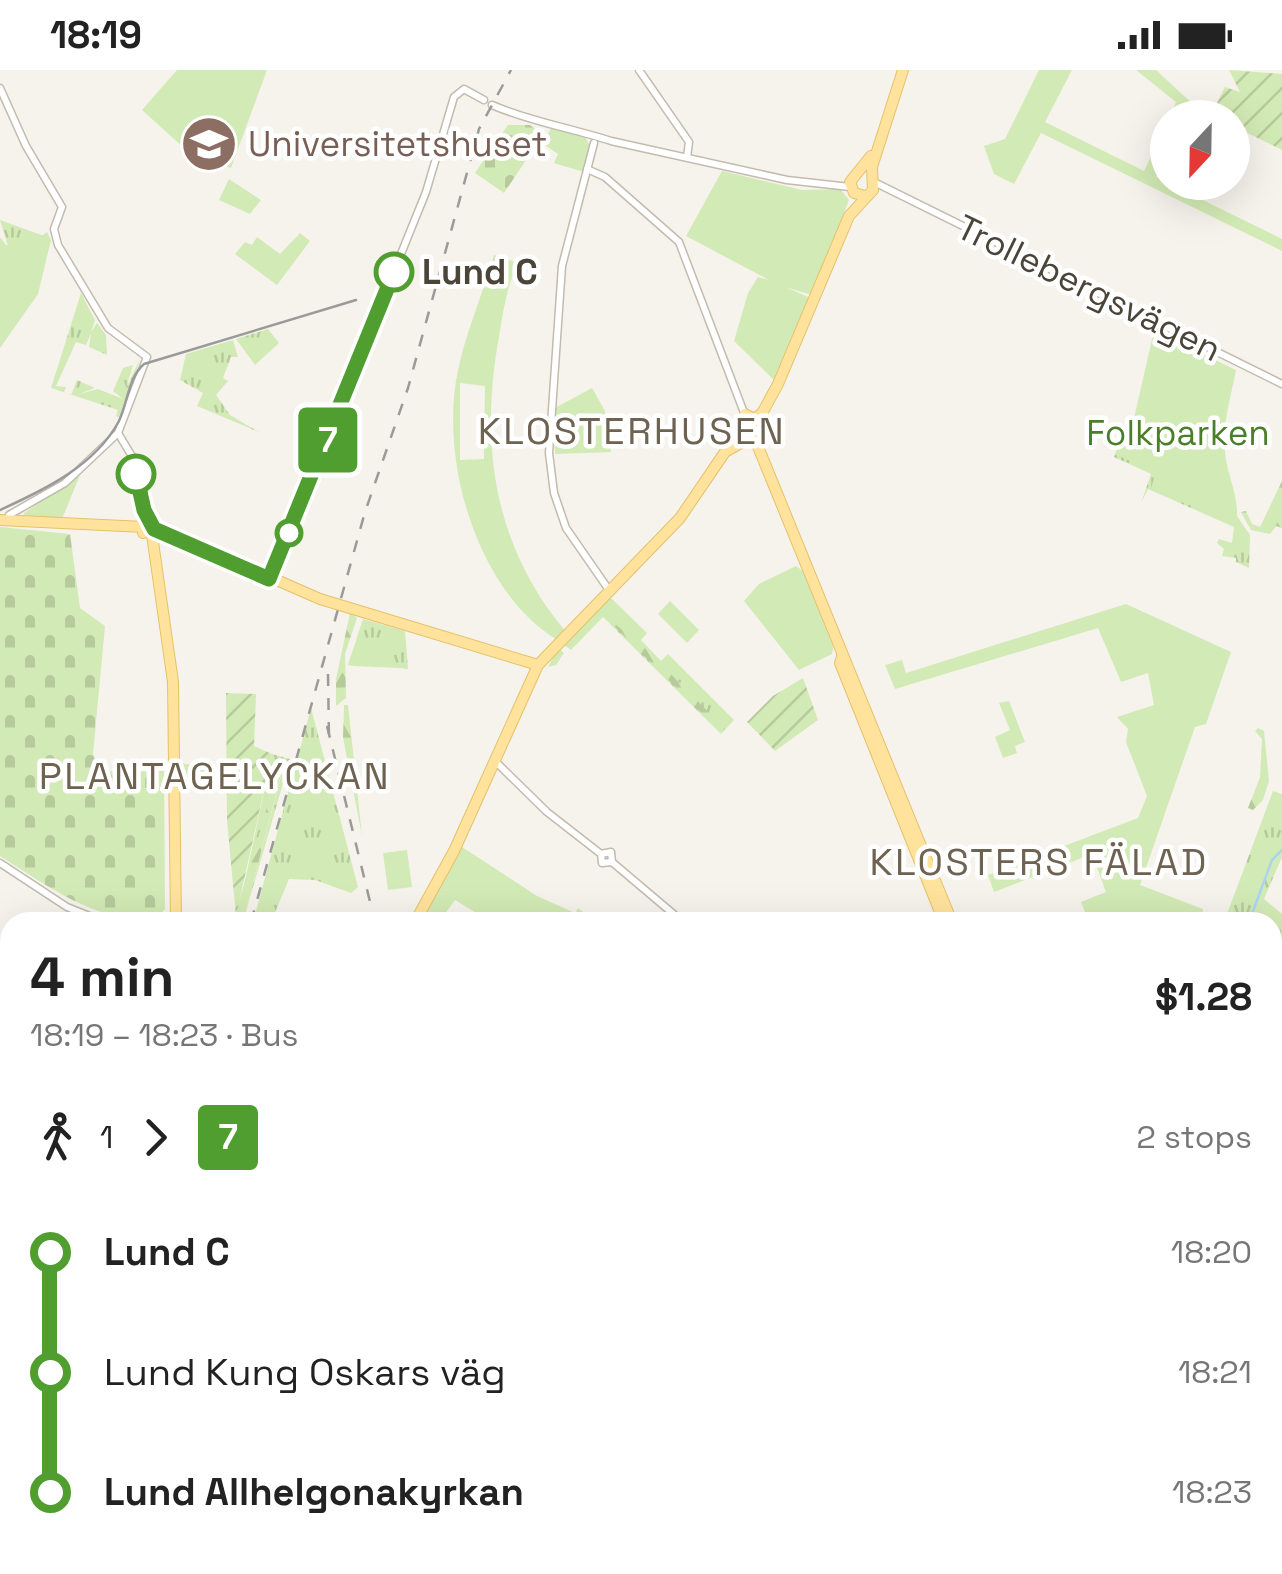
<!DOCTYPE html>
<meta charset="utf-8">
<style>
:root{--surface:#fff;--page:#f2f2f2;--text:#222;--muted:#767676}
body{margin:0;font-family:"Space Grotesk",sans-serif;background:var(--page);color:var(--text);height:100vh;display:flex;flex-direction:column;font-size:38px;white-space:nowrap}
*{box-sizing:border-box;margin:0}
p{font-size:32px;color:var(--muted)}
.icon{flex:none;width:55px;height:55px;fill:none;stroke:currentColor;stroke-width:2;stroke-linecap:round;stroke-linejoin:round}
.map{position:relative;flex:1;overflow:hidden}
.panel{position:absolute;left:0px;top:842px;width:1282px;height:662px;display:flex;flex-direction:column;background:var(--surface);border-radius:30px 30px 0 0;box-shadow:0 10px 40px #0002}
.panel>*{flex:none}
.badge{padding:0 20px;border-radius:8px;font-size:35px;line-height:65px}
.needle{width:65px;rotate:202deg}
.buttons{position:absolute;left:1150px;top:30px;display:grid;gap:20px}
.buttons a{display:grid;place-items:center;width:100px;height:100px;border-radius:50%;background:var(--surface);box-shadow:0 10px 40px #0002;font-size:50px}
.map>.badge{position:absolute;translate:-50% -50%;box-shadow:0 0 0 5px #fff}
.legs{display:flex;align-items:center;gap:15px;height:110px;padding:0 30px;font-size:32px}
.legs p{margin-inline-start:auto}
.head{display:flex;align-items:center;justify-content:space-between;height:170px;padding:0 30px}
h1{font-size:55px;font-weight:700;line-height:75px}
ul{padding:0 30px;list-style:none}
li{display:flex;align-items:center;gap:35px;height:120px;font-size:38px}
li i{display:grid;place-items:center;width:15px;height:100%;margin:0 12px;background:currentColor}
li i::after{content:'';width:25px;height:25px;margin:-12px;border:8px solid;border-radius:50%;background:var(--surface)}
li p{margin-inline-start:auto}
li:first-child i{background:linear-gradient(#0000 50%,currentColor 0)}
li:last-child i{background:linear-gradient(currentColor 50%,#0000 0)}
.status{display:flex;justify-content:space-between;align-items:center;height:70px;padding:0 50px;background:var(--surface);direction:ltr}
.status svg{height:28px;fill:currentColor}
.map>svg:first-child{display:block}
.grass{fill:url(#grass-tufts)}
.forest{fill:url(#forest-firs)}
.cemetery{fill:url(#cemetery-stones)}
.park{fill:#d2eab5;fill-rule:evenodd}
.garden{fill:url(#garden-furrows)}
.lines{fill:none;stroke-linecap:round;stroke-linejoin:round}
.stream{stroke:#a9d4f2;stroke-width:2.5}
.minor-casing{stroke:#c2bbae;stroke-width:9}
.major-casing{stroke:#e6c16a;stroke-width:12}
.minor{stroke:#fff;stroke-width:6}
.major{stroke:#ffe39c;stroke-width:10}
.tram{stroke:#9a9a9a;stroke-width:2.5}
.rail{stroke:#9a9a9a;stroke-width:2.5;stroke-dasharray:12 12;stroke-linecap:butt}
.major-bridge-casing{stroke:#e6c16a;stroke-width:12;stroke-linecap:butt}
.major-bridge{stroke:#ffe39c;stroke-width:10}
.line-1-casing{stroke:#fff;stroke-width:22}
.line-1{stroke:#509e2f;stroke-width:15}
.stop-1-dot{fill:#fff;stroke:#509e2f;stroke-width:5}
.labels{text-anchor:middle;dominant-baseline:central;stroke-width:9;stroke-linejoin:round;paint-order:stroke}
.education-label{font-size:35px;fill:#785e54;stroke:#fff;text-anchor:start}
.stop-label{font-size:35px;font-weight:bold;fill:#4b4439;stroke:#fff;text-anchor:start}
.street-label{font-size:35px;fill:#4b4439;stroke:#fff}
.park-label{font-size:35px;fill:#4a7f2a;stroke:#fff}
.neighbourhood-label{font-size:38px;letter-spacing:2.5px;fill:#6e6250;stroke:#fff}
</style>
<div class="status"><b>18:19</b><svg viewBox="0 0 49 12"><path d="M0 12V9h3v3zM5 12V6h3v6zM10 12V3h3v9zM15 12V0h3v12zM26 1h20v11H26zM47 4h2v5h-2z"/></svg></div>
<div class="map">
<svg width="1282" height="1504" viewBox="0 0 1282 1504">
<defs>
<pattern id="grass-tufts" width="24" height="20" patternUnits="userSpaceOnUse" patternTransform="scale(2.5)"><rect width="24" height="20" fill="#d2eab5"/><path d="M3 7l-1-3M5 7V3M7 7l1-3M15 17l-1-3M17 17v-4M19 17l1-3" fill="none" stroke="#b6ca9c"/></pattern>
<pattern id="forest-firs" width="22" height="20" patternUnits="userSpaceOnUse" patternTransform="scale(2.5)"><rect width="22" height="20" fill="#d2eab5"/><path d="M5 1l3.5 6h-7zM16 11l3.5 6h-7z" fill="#b6ca9c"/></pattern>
<pattern id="cemetery-stones" width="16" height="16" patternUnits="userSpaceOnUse" patternTransform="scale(2.5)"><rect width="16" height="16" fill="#d2eab5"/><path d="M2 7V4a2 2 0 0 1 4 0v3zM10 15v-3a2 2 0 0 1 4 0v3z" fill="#b6ca9c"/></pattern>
<pattern id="garden-furrows" width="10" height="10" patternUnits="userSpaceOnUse" patternTransform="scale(2.5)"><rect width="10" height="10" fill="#d2eab5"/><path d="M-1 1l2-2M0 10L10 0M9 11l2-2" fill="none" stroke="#b6ca9c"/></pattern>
</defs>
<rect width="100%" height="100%" fill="#f6f3ec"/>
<g class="grass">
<polygon points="0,150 44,166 44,168 26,177 8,176"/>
<polygon points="81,223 95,250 91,262 97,253 106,265 107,285 89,277 91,263 86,275 76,272 56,316 66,317 64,322 71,325 77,310 95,318 79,324 98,319 123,329 113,321 123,298 133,295 126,318 140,289 122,349 116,346 118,340 51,318"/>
<polygon points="268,259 279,273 255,295 236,269"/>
<polygon points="233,270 238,287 231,287 223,308 228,311 216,325 230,345 259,362 197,336 203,323 180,310 186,284"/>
<polygon points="1122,364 1235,443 1250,465 1249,498 1236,492 1236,488 1222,486 1224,479 1217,473 1219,469 1232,473 1234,457 1148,419 1141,433 1151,404 1114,387"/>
<polygon points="607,529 612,529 647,563 641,570 661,591 668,584 734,650 721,664 603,547 571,580 563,574 559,578 564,583 556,595 548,597 557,580"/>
<path d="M363,549l42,12 3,38c-14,-2 -55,-2 -60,-4z"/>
<polygon points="311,638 358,817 351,823 315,810 289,809 271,852 253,852"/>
<polygon points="272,684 290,689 243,852 283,699 281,690 242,825"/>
<polygon points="1273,721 1282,724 1282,787 1264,829 1282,844 1282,988 1273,985 1272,852 1224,852"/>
<polygon points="10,1356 10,1495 53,1495 50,1504 0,1504 0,1365"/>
</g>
<g class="forest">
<polygon points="1282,411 1282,458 1276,456 1270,464 1251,460 1241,442 1246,441 1252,454 1260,457"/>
<polygon points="350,543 357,548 345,584 346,628 336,636 336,609"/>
<polygon points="605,547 639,572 725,659 720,661"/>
<polygon points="344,635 348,635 362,766 343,667"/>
<polygon points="1258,658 1264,661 1269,711 1263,730 1253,740 1248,738 1260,707 1262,669 1255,661"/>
<polygon points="281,690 285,690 243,852 233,852"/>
</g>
<g class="cemetery">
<polygon points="508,55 530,55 543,65 504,123 475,103"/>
<path d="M0,457l70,7 10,74 25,18 -12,128 5,13 16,5 50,-1 1,138 -12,12c-63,-2 -102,-33 -153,-65z"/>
</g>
<g class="park">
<polygon points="177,0 267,0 231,98 183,83 184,78 142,40"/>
<polygon points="1039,0 1072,0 1045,52 1144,101 1167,53 1167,83 1156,107 1282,169 1282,181 1041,63 1014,114 994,104 984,76 1005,69"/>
<polygon points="1136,0 1156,0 1197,38 1191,47 1170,47 1176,32"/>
<polygon points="552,57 585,66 589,74 587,103 554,93 558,84 542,73"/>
<polygon points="722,101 802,120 840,119 849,130 812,225 785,217 811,228 778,314 734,271 748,223 758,207 769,210 686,166"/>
<polygon points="229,109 261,130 250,144 219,130"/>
<polygon points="47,162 51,170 38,224 0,278 0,167 6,175 28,176"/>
<polygon points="300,163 310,171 277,215 235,184 245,172 252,175 257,167 280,184"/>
<path d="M494,185l25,8c-12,20 -16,50 -20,74 -20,108 -5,211 68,296l-8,8c-80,-47 -117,-173 -103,-260 7,-43 26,-84 38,-126zM460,313l25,3 -1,73 -24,1z"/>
<path d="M1159,263l77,37c-5,27 -14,54 -11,82 2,25 16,47 11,72l-85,-36 5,-16 -37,-16 13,-29 21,-92z"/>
<polygon points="592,318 605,341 611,382 555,384 553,339"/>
<polygon points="80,405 62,449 24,446 24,443"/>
<polygon points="796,496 804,502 833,577 832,584 799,600 744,531 759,514"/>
<polygon points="670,531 699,560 687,573 658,544"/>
<polygon points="1126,534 1231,582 1206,654 1195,657 1140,815 1203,839 1203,852 1089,852 1081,832 1106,822 1092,784 994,822 988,805 1138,748 1147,726 1126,672 1128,659 1117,647 1154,635 1148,603 1121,612 1098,558 895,619 885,595 902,590 906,603"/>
<polygon points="1009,631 1025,672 1015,676 1017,683 1003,688 995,667 1010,660 999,633"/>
<polygon points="180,688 184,694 220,695 223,718 179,719"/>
<polygon points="462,777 537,826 575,843 578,838 597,852 491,852 455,830 439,852 415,852"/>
<polygon points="407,780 412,817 388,820 383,783"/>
<polygon points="0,1088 10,1090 10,1280 0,1283"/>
</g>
<g class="garden">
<polygon points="1229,0 1282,4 1282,80 1233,56 1232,48 1211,45 1225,17 1240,22"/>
<polygon points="803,608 818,650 775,681 747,652 773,626"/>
<polygon points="226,623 256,624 254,676 272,684 236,846 227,750"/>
</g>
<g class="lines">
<polyline class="stream" points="1249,852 1272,790 1282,780"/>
<g class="minor-casing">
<g id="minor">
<polyline points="639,0 689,72 687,87"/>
<polyline points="0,18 26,76 62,137 54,159 58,175 108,258 147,287 118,363 65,413 9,445"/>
<path d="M492,35c39,17 80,23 119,36l176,39 63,7"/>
<polyline points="594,73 562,196 549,383 554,423 566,458 609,520"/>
<polyline points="587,99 605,107 679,172 751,361"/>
<polyline points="874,112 1282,314"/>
<polyline points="118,363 133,388 145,456"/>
<polyline points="270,508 426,122 454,27 464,19 484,30"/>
<polyline points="495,691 547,742 601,784 602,793 612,792 683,852"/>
<polyline points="601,784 611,782 612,792"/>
<polyline points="0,793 67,837 104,852"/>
<polyline points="997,1495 1003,1504"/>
</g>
</g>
<g class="major-casing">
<g id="major">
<polyline points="865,126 854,123 850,112 871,86"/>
<polyline points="745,344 754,349 761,344"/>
<polyline points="752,362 952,852"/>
<polyline points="0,450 144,457"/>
<polyline points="143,463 144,457 151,455 320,529"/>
<polyline points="152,465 173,612 176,852"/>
<polyline points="353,539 538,595"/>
<polyline points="842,587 840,593 944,852"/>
<polyline points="415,852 454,781 538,595 680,448 725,382 748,369 778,314 849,146 873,120 872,97 903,0"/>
<polyline points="1272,988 1282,990"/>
<polyline points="0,1074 10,1077"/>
<polyline points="0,1082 10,1085"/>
<polyline points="1272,1313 1282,1324"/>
<polyline points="1273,1326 1282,1340"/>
<polyline points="133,1495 134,1504"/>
</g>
</g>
<use href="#minor" class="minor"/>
<use href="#major" class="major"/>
<path class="tram" d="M0,440c44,-20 95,-44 119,-89 9,-19 9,-43 25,-57l212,-64"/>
<g class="rail">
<polyline points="328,604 329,668"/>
<polyline points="327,656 375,852"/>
<polyline points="251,852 365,442 408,318 479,59 511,0"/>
<polyline points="556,1495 558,1504"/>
<polyline points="55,1504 57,1495"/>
</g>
<g class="major-bridge-casing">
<polyline id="major-bridge" points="320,529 353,539"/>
</g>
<use href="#major-bridge" class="major-bridge"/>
</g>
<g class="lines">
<g class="line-1-casing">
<polyline id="line-1" points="136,404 144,440 154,459 269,509 394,202"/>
</g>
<use href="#line-1" class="line-1"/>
</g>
<defs>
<g id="university-disc" transform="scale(2.875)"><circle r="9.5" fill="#8d6e63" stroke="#fff"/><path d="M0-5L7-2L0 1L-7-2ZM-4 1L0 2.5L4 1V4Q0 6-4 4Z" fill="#fff"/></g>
</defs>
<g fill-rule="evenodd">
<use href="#university-disc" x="209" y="74"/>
</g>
<g class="stop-1-dot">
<circle cx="394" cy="202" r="18"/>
<circle cx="136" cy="404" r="18"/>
<circle cx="289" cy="463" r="12"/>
</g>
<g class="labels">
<g class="education-label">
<text x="248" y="74">Universitetshuset</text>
</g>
<g class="stop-label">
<text x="422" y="202">Lund C</text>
</g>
<g class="street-label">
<text transform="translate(1089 218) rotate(26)">Trollebergsvägen</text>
</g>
<g class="park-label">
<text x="1178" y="363">Folkparken</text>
</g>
<g class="neighbourhood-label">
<text x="632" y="361">KLOSTERHUSEN</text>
<text x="215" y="706">PLANTAGELYCKAN</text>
<text x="1039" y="792">KLOSTERS FÄLAD</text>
</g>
</g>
</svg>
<div class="buttons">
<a><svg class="needle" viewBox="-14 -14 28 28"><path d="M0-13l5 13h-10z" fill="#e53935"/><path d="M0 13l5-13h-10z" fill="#767676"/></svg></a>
</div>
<b class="badge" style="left:328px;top:370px;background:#509e2f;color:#fff">7</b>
<section class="panel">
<div class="head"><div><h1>4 min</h1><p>18:19 – 18:23 · Bus</p></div><b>$1.28</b></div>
<div class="legs"><svg class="icon" aria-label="walk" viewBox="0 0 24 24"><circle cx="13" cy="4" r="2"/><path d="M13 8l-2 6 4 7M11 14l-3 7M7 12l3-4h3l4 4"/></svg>1<svg class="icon" aria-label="forward" viewBox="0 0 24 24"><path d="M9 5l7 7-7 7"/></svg><b class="badge" style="background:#509e2f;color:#fff">7</b><p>2 stops</p></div>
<ul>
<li><i style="color:#509e2f"></i><b>Lund C</b><p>18:20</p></li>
<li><i style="color:#509e2f"></i><span>Lund Kung Oskars väg</span><p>18:21</p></li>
<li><i style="color:#509e2f"></i><b>Lund Allhelgonakyrkan</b><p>18:23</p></li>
</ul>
</section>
</div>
